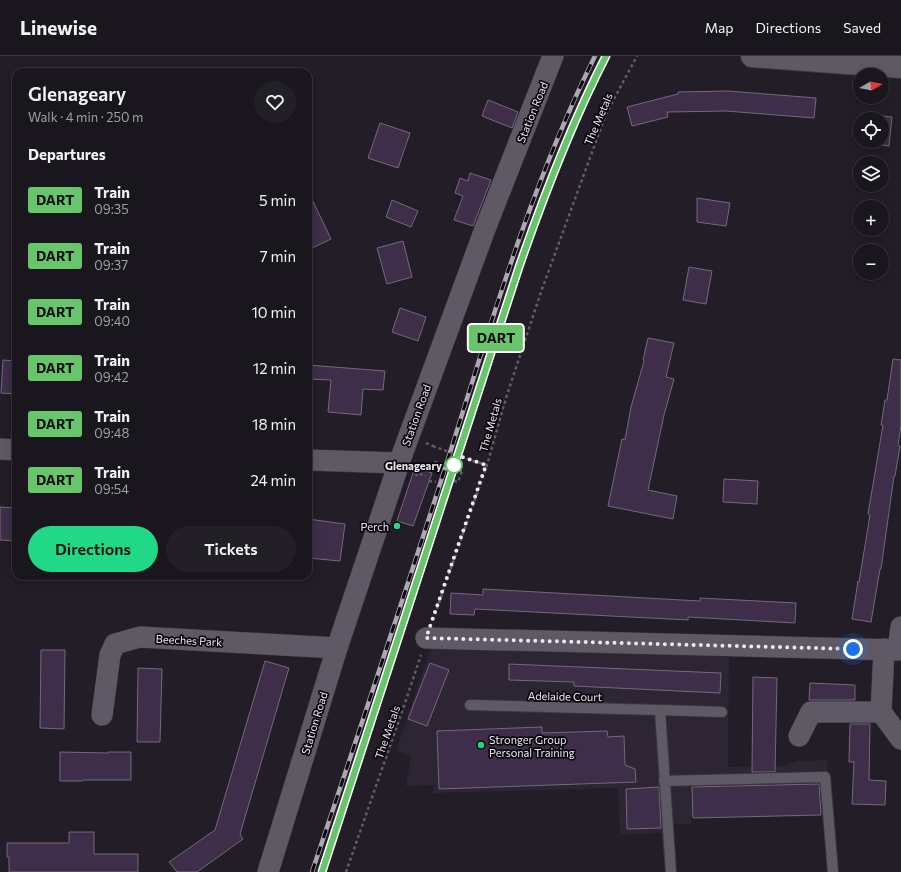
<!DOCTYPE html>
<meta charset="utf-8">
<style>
:root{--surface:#1a161d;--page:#231f26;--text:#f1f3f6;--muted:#9f9fa4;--line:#38353b;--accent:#21d887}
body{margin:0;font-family:Commissioner,sans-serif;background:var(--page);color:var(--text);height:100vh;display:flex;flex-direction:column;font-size:15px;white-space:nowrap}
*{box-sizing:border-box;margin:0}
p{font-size:13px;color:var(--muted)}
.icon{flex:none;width:22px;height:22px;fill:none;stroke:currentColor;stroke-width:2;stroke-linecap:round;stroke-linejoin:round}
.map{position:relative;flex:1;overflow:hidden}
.panel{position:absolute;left:12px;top:12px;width:300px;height:512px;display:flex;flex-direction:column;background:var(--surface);border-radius:12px;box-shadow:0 2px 10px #0003,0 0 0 1px var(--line)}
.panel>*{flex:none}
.badge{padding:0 8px;border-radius:3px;font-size:14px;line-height:26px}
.needle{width:26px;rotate:81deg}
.tools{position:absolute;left:853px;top:12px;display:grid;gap:8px}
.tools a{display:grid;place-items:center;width:36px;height:36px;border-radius:50%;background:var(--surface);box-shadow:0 2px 10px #0003,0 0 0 1px var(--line);font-size:20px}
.you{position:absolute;width:20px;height:20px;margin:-10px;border:3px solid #fff;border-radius:50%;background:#1a73e8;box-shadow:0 0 0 6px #1a73e833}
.map>.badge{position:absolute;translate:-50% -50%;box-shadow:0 0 0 2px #fff}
h2{padding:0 16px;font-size:15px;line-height:36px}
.round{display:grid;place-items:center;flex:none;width:42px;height:42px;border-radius:21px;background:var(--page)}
.head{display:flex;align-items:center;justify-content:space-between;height:68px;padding:0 16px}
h1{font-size:19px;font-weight:600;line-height:30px}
.cta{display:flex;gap:8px;margin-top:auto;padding:8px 16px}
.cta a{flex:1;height:46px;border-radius:24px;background:var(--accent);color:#111;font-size:16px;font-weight:600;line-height:46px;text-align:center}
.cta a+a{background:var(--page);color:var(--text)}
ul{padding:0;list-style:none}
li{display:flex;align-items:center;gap:12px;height:56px;padding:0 16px}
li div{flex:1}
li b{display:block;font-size:15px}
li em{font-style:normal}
li .badge{min-width:44px;font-weight:700;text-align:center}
header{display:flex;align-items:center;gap:24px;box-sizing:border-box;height:56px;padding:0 20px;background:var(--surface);border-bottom:1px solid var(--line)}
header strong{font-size:19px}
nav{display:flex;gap:22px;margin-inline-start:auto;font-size:14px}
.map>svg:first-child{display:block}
.built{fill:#2d2434}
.building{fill:#3e2e4a;stroke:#726b77}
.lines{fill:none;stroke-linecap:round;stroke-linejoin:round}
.service-casing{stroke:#3d3841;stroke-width:12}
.minor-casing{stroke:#3d3841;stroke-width:22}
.tertiary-casing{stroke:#3d3841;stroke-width:24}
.path{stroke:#615d66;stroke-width:2.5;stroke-dasharray:3 3;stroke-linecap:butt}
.service{stroke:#5f5965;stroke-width:10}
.minor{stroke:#5f5965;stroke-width:21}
.tertiary{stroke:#5f5965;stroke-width:22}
.rail-casing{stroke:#aca8b1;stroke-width:4.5}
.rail{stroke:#0a080d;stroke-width:3;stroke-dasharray:9;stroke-linecap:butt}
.path-bridge{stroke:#615d66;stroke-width:2.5;stroke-dasharray:3 3;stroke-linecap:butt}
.line-casing{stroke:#fff;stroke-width:9}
.line{stroke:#68c56b;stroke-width:6}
.walk{stroke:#ece8f0;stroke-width:4;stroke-dasharray:0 7.2}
.stop-dot{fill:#fff;stroke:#68c56b;stroke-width:2}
.poi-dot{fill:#21d887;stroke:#0a080d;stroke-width:1.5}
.labels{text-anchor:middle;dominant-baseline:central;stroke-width:3.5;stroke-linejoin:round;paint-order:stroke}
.street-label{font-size:11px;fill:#ece8f0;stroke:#0a080d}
.stop-label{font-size:11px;font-weight:bold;fill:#ece8f0;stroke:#0a080d;text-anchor:end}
.poi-label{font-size:11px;fill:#ece8f0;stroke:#0a080d;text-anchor:end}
</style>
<header>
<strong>Linewise</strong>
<nav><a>Map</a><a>Directions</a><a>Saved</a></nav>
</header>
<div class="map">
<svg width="901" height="816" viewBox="0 0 901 816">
<rect width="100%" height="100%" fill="#221d27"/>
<polygon class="built" points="432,589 729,601 728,711 784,710 797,705 827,704 828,724 817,725 819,759 691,760 691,768 672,768 677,816 665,816 661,777 620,779 618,732 433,737 434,729 406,730 411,700 396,695"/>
<g class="building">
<polygon points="728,35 816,42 814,62 726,55 667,56 668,61 632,70 627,51 678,38 678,36"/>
<polygon points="488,44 518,56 512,72 482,60"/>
<polygon points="865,58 892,61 889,90 861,86 861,85 882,85 882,63 864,63"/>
<polygon points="380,67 410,77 398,112 368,102"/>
<polygon points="470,117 491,124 473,170 454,164 463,140 455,137 460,122 468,125"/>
<polygon points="308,135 331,183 308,194"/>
<polygon points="697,142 730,147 726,170 697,166"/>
<polygon points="392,144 418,155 411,171 386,161"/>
<polygon points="403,185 412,221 387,228 377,192"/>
<polygon points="689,211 712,215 706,248 683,244"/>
<polygon points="400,252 426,261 418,285 392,276"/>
<polygon points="648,282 674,287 666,321 674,323 664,359 648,434 677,440 673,463 608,450 622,383 625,384 631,351 644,305 643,304"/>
<polygon points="893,303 901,304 901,369 898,389 900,390 895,420 894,420 881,513 880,513 871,566 852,563 858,525 859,526 870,459 868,458 883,369 881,369 885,344 887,344"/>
<polygon points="3,304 16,305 16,338 1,337"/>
<polygon points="308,309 385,315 383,334 363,333 361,359 328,356 331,324 308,323"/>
<polygon points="415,411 432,417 413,470 397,465"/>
<polygon points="724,423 758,425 757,448 723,446"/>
<polygon points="0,451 16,452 16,485 0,484"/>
<polygon points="308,463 345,468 340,505 308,502"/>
<polygon points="483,533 700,545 700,542 796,547 795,567 688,561 688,564 475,553 474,559 450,558 451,537 483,539"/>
<polygon points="41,594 65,594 64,673 40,672"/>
<polygon points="265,605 289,612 240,778 243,783 197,816 177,816 169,806 215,774"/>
<polygon points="430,607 449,614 427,670 408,663"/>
<polygon points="509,608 721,617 720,637 574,630 574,626 509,624"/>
<polygon points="138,612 162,613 160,686 137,686"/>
<polygon points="753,621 777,622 775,716 752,716"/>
<polygon points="810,627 855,629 855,644 809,644"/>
<polygon points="850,668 870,668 869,724 886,725 885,749 852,748 854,706 849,706"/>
<polygon points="542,671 542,677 607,675 608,681 624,680 625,709 635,713 636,726 439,733 437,675"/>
<polygon points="60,696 108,697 108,696 131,696 131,724 83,724 83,725 60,725"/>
<polygon points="819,728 821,759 693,762 692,731"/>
<polygon points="659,731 661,772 627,773 626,733"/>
<polygon points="69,776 94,776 94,798 138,798 138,816 9,816 9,801 7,801 7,787 69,787"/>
</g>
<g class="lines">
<g class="service-casing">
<g id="service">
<polyline points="470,649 660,654 671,816"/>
<polyline points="660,654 722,656"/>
<polyline points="664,725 825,721 833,816"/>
</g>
</g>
<g class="minor-casing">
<g id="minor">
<polyline points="0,393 16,394"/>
<polyline points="308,404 399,407"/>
<polyline points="426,582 898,594 901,571"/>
<polyline points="884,593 881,656 901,683"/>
<polyline points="102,659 110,599 115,588 140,581 337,592"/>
<polyline points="799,680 811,656 881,656"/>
<polyline points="268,816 337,592 399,407 485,173 553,0"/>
</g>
</g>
<g class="tertiary-casing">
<polyline id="tertiary" points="752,0 901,11"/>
</g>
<g class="path">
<polyline points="426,387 433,390"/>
<polyline points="473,405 487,409"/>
<polyline points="428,416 435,406 442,409"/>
<polyline points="416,420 417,417 426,420"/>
<polyline points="429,425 436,426"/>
<polyline points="454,425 458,426 462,415"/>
<polyline points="433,564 487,409 506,342 541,236 606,58 637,0"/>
<polyline points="346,816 404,650 421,599"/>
</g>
<use href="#service" class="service"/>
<use href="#minor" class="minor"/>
<use href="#tertiary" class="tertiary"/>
<g class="rail-casing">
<g id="rail">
<path d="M312,816c46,-137 92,-275 136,-413 43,-136 83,-274 147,-403"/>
<polyline points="322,816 519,211 552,118 589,32 606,0"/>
</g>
</g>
<use href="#rail" class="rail"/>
<g class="path-bridge">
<polyline points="433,390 473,405"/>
<polyline points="442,409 462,415"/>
</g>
</g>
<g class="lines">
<g class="line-casing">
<path id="line" d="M322,816l197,-605c25,-72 52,-143 87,-211"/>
</g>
<use href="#line" class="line"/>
<polyline class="walk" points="454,409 459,400 486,409 426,582 853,593"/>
</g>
<circle class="stop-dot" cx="454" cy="409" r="8"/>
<g class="poi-dot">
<circle cx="397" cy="470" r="4"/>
<circle cx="481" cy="689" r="4"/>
</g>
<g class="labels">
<g class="street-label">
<text transform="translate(532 56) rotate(-68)">Station Road</text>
<text transform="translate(598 63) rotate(-67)">The Metals</text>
<text transform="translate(416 359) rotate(-70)">Station Road</text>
<text transform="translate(490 369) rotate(-74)">The Metals</text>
<text transform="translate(189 584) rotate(3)">Beeches Park</text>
<text transform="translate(565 640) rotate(1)">Adelaide Court</text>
<text transform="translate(314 667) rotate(-73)">Station Road</text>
<text transform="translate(387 676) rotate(-71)">The Metals</text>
</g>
<g class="stop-label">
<text x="442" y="409">Glenageary</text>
</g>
<g class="poi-label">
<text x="389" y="470">Perch</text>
<text x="489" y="683" text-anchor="start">Stronger Group<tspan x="489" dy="13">Personal Training</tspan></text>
</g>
</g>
</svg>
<div class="tools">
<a><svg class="needle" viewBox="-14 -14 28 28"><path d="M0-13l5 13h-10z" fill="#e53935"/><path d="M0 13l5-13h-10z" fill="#9f9fa4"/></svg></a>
<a><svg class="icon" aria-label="locate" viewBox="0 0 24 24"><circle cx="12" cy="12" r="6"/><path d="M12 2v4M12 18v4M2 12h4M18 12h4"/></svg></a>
<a><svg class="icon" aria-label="layers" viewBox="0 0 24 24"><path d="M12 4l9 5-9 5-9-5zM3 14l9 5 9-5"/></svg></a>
<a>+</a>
<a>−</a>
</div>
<div class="you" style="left:853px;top:593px"></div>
<b class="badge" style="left:496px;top:282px;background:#68c56b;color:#111">DART</b>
<section class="panel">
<div class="head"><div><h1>Glenageary</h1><p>Walk · 4 min · 250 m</p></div><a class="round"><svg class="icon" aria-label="heart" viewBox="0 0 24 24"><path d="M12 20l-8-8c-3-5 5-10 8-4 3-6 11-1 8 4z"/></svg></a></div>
<h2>Departures</h2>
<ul>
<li><span class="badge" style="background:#68c56b;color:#111">DART</span><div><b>Train</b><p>09:35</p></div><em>5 min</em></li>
<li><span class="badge" style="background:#68c56b;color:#111">DART</span><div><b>Train</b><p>09:37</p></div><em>7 min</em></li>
<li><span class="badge" style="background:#68c56b;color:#111">DART</span><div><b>Train</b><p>09:40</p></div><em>10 min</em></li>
<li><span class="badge" style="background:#68c56b;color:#111">DART</span><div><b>Train</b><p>09:42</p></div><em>12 min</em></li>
<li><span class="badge" style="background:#68c56b;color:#111">DART</span><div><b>Train</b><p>09:48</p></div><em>18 min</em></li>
<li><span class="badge" style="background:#68c56b;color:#111">DART</span><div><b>Train</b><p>09:54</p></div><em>24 min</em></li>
</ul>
<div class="cta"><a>Directions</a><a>Tickets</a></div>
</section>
</div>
